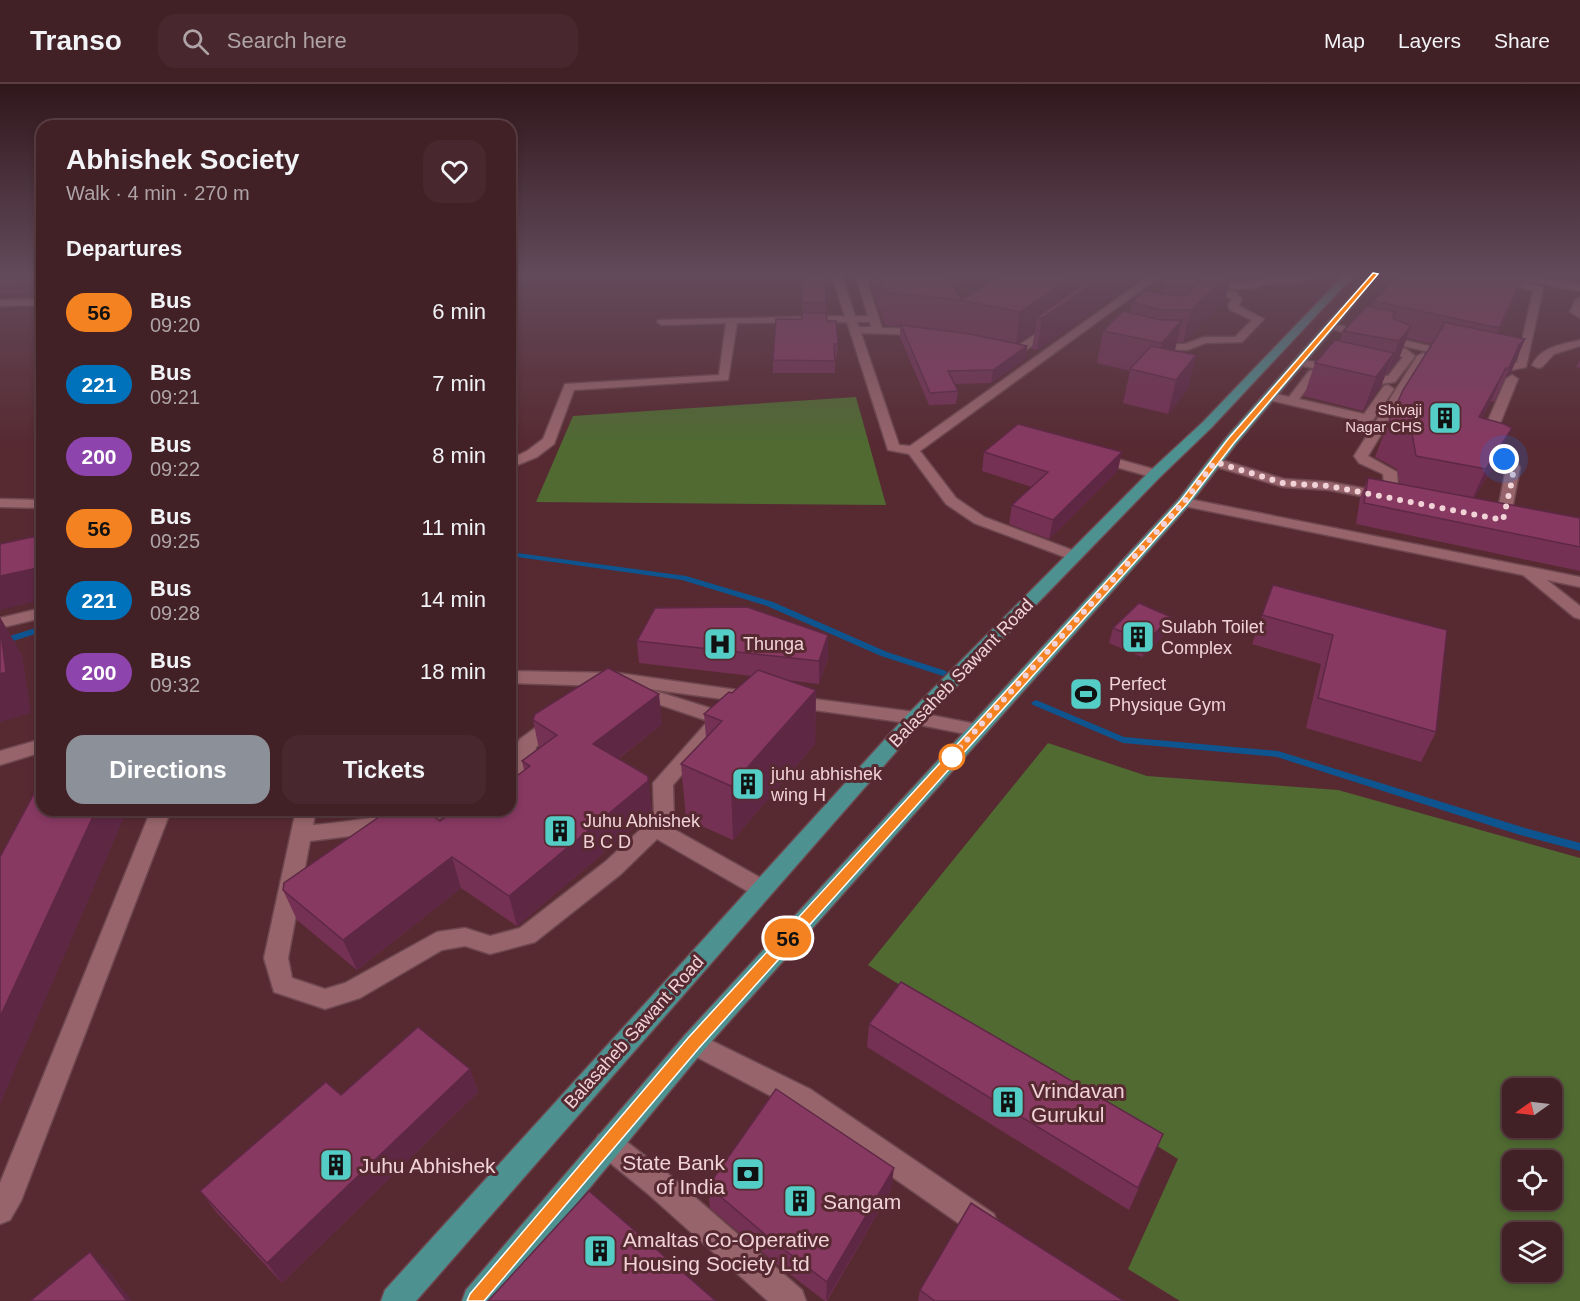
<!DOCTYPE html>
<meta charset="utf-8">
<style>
:root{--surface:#412026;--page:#48282e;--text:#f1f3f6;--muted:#aea3a7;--line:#5a3e43;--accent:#8c9099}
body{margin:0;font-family:Helvetica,sans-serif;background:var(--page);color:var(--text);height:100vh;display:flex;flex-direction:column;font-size:22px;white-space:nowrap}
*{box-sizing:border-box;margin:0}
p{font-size:20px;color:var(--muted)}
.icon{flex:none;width:33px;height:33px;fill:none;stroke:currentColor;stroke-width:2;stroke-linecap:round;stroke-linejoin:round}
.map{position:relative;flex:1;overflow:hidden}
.side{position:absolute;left:36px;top:36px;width:480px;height:696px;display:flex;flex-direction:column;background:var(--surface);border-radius:18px;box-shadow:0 3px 9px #0003,0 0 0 2px var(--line)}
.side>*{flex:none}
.badge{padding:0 12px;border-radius:20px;font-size:21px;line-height:39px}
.needle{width:39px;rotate:256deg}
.controls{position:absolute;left:1502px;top:994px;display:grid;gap:12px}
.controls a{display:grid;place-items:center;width:60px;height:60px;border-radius:12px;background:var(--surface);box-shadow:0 3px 9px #0003,0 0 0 2px var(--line);font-size:30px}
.you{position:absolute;width:30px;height:30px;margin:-15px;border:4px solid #fff;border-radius:50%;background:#1a73e8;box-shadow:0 0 0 9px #1a73e833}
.map>.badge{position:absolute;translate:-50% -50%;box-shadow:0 0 0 3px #fff}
h2{padding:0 30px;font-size:22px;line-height:54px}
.round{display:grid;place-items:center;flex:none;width:63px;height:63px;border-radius:18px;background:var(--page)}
.summary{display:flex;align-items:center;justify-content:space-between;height:102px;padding:0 30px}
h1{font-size:28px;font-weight:700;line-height:45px}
.action{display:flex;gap:12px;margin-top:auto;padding:12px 30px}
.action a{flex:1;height:69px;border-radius:18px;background:var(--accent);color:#fff;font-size:24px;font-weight:700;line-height:69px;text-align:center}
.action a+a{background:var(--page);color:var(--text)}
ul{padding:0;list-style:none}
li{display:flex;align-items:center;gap:18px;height:72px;padding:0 30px}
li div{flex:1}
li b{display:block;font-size:22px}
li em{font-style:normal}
li .badge{min-width:66px;font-weight:700;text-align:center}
header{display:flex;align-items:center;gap:36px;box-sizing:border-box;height:84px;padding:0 30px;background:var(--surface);border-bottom:2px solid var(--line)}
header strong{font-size:28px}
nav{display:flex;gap:33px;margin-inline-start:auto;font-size:21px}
.search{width:420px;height:54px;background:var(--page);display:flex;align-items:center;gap:15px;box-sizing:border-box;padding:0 21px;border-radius:18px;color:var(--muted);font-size:22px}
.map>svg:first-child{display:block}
.green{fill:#506a32;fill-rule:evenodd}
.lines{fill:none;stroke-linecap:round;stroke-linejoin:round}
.stream{fill:#0e548f;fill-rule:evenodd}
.minor-casing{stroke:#6e474f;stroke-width:3}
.major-casing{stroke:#6e474f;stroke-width:3}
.minor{fill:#97646b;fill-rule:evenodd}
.major{fill:#4d9291;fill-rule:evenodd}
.wall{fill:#743154}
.shaded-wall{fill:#5e2845}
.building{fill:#873962;stroke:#5e2845;stroke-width:1.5}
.line{fill:#f58220;stroke:#fff;stroke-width:1.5}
.walk{stroke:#f1d3d7;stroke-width:6;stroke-dasharray:0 10.8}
.stop-dot{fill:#fff;stroke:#f58220;stroke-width:3}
.labels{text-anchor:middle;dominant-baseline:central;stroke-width:6;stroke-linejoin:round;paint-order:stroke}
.far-poi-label{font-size:15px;fill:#f1d3d7;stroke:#572a32;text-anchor:end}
.poi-label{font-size:18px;fill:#f1d3d7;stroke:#572a32;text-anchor:start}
.street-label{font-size:18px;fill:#f1d3d7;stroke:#572a32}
.near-poi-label{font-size:21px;fill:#f1d3d7;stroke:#572a32;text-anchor:start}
</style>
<header>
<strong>Transo</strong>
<div class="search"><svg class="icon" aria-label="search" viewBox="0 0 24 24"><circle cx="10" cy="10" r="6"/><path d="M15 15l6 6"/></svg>Search here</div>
<nav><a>Map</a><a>Layers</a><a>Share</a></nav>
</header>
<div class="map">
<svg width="1580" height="1217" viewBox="0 0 1580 1217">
<rect width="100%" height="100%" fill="#572a32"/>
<g class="green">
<polygon points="856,313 886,421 536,418 573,332"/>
<path d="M1048,659l99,33 191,14 242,68v443h-400l-52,-32 50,-110 -310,-194zM1512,1005h39v39h-39zM1512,1077h39v39h-39zM1512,1149h39v39h-39z"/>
</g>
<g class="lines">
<g class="stream">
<polygon points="510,468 686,492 773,518 887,568 946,587 947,589 943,592 881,572 767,522 682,496 510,472"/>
<polygon points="42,542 42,548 0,561 0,555"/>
<polygon points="1036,616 1124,653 1278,667 1525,744 1580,759 1580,767 1520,751 1277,673 1123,659 1033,621 1031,619"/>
</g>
<g class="minor-casing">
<g id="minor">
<path d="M831,190h10l14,42h13l-13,-42h10l17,54 43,1 5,3 -5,3 -64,-2 38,112 11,1 242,-172h11l-243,177 36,47 28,19 96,36 3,3 -3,3h-10l-96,-36 -28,-19 -37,-50 -21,-4 -41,-128 -110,1 -9,57 -154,10 -20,54 -17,13 -27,11v-9l17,-8 16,-12 22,-55 154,-9 7,-52 -64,2 -5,-3 1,-2 187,-4zM857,238h13l1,5h-12z"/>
<path d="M1172,190h16l38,9 28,-1 15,-5h29l3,-3h11c-11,13 -24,8 -39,9 -7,0 -12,4 -18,5 -19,3 -68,-3 -83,-14z"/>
<polygon points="1461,190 1479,190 1542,203 1543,205 1526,283 1512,286 1486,281 1484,279 1490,276 1517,279 1533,207"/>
<polygon points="1527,192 1580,201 1580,207 1524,197 1524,193"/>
<polygon points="1203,200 1235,208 1242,215 1239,222 1264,235 1242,258 1206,259 1187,266 1149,265 1149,261 1153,260 1185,260 1204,253 1235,253 1252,236 1230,226 1228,221 1232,216 1227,212 1199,205 1199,201"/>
<polygon points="1580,213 1580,234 1570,228 1575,216"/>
<polygon points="42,215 42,221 0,222 0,216"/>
<polygon points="1053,238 1058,241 1057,243 1022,269 1014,269 1014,265"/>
<polygon points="1330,239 1451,267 1457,270 1451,273 1326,244 1326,240"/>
<path d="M1580,256v6l-26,8 -12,13 -4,1 -6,-3c10,-19 29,-20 48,-25z"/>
<polygon points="1388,261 1406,265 1415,272 1395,298 1379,300 1295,280 1293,278 1299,275 1388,292 1403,273 1384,266 1382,264"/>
<polygon points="1423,269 1429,272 1368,372 1397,388 1399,414 1397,417 1392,418 1329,406 1283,403 1210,381 1208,378 1215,374 1284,395 1329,398 1385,408 1383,390 1359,379 1354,372 1417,272"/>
<polygon points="1313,286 1319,289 1299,315 1364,330 1384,302 1388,301 1394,305 1373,336 1364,338 1265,315 1263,312 1269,308 1289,313 1309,287"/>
<polygon points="1512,291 1518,295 1491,362 1516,376 1520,384 1510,436 1503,440 1496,436 1506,384 1481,369 1477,362 1506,295"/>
<polygon points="1096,369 1160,387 1162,390 1155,394 1091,376 1089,373"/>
<polygon points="1184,414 1580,493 1580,503 1547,496 1580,522 1580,535 1574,533 1523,491 1179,421 1177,418"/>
<polygon points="0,415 42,416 42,424 0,423"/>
<polygon points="42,524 42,534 0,544 0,534"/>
<path d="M510,587l108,2 140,20 3,4 -3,4 -6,2 -103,-14 80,25 2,4 -58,67 1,35 -4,7 100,56 3,6 -3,6 -8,3 -8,-3 -97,-56 -36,35 -86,68 -45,12 -25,-8 -23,4 -82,48 -35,11 -51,-17 -10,-34 32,-148h20l-3,15c48,-4 95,-15 142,-15l-3,5 -61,16 -81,10 -22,117 4,20 33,11 20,-6 92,-51 28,-4 25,8 30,-8 85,-66 49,-45 -1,-34 55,-62 -77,-26 -3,-4 4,-4 -122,-4z"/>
<polygon points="791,612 915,628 976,640 983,642 985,646 983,650 976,652 915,640 785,622 782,618 785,614"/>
<path d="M556,632l7,2 2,4 -2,4 -27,21c-1,19 -7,25 -26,31v-16l7,-4v-14l3,-5 29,-21z"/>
<polygon points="42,655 42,668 0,681 0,667"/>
<polygon points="151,726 171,726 21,1117 10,1136 0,1140 0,1099"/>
<polygon points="694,948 810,1005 994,1130 998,1140 994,1150 984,1154 974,1150 792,1023 685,967 682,959 685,951"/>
<polygon points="608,1047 618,1051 667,1089 802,1206 806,1217 768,1217 647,1109 598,1069 594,1060 598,1051"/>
</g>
</g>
<g class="major-casing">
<g id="major">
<polygon points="1345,190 1355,190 1211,344 1160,393 922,638 416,1217 381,1217 385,1206 908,630 1150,387 1203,338"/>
<polygon points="1370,190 1380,190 1236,360 1189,421 703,967 496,1217 462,1217 466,1206 685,951 1179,415 1226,354"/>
</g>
</g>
<use href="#minor" class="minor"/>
<use href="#major" class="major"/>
</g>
<g class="wall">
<polygon points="0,190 42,190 24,209 0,209"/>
<polygon points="802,190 826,219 827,237 838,260 837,273 835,273 835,289 773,289 773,276 802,235"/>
<polygon points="867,190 946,190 961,216 1005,190 1145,190 1037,266 1032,265 1035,247 1017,260 1027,262 1026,274 991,299 954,300 958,307 956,320 929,321 900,253 900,242 885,241"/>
<polygon points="1165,190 1251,190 1246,195 1230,195 1225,216 1183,258 1177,258 1175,267 1196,271 1188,305 1168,330 1123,319 1130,287 1097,279 1103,247 1130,228 1132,218 1161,209"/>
<polygon points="1374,217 1512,221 1498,250 1525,255 1511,288 1505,294 1494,318 1491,317 1482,334 1495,380 1474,414 1580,434 1580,487 1356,440 1360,414 1368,394 1400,400 1397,385 1375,373 1389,337 1432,260 1407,254 1399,274 1387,290 1386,289 1381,302 1363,327 1304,312 1315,279 1340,257 1343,247 1372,223"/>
<polygon points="1580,276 1580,284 1576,283"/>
<polygon points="984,368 1118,386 1049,455 1009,440 1012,421 1032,403 982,387"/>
<polygon points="1273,501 1447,546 1436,648 1421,678 1306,644 1321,580 1252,560"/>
<polygon points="1113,544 1167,548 1142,573 1109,559"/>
<polygon points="828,551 828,574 819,600 786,596 816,606 815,660 733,756 686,735 681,680 706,654 704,630 732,609 752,592 639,579 637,557"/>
<polygon points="533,636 662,640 618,675 651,723 652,728 517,842 461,804 357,886 297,836 283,806 440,737 510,726 524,686 522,677 539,665"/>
<polygon points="869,940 1163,1050 1129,1126 867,963"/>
<polygon points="470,985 478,1008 282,1199 217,1129 200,1107"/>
<polygon points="708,1102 891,1106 827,1217 825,1217 775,1179 710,1124"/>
<polygon points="920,1206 1124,1217 918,1217"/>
</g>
<g class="shaded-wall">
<polygon points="26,190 42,190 42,198 24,209 17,195"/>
<polygon points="515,190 527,190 510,221 510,198"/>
<polygon points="1076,190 1145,190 1037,266 1042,234 1037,233 1035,247 1016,261 1020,228"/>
<polygon points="1229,190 1232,190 1225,216 1183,258 1191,226"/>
<polygon points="1523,194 1512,221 1486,273 1499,244"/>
<polygon points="1182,236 1174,268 1154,292 1162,259"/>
<polygon points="1411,242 1399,274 1387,290 1399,257"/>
<polygon points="1525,255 1511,288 1505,294 1519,261"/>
<polygon points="1027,262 1026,274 991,299 993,286"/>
<polygon points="1394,269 1381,302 1363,327 1376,293"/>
<polygon points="1196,271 1188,305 1168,330 1176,296"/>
<polygon points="1506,284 1491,317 1463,369 1479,333"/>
<polygon points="1512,344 1495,380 1469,422 1486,385"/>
<polygon points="1122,368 1118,386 1049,455 1053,436"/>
<polygon points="42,483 42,516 0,526 0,492"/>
<polygon points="0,533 22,571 31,629 0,638"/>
<polygon points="1171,533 1167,548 1142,573 1146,558"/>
<polygon points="828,551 828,574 819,600 819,577"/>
<polygon points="816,606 815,660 733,756 731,702"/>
<polygon points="659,610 662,640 598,690 593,660"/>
<polygon points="648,692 652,728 517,842 509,812"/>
<polygon points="96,726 124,726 126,729 0,1020 0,933"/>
<polygon points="452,773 461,804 357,886 343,856"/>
<polygon points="470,985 478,1008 282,1199 267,1179"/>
<polygon points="894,1084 891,1106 826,1217 827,1198"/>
<polygon points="90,1168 110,1189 132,1217 127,1217"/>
</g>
<g class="building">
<polygon points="0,190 26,190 17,195 0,195"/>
<polygon points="510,190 515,190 510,198"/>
<polygon points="802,190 825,190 826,219 802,219"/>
<polygon points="879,190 946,190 961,216 1005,190 1076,190 1020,228 954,215 886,209"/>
<polygon points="1098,190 1108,190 1042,234 1037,233"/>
<polygon points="1194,190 1229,190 1191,226 1161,226 1132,218 1143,207 1185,212 1200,198"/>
<polygon points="1398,190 1507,190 1523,194 1499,244 1374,217 1392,198"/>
<polygon points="1367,222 1396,228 1393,230 1394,235 1411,242 1399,257 1343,247"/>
<polygon points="1123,227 1161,236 1182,236 1162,259 1103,247"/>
<polygon points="802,229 826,229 827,237 836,237 838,260 834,260 835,277 773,276 776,235 802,235"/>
<polygon points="1443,238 1525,255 1519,261 1509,284 1506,284 1479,333 1504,340 1512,344 1486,385 1416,372 1412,349 1389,337 1403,306 1444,241"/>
<polygon points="901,241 970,250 1027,262 993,286 948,287 958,307 930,309"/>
<polygon points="1335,256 1394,269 1376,293 1315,279"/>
<polygon points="1151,262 1196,271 1176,296 1130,285"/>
<polygon points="1018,340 1122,368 1053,436 1012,421 1048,388 984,368"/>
<polygon points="1368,394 1580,434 1580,463 1364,419"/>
<polygon points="42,451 42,483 0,492 0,460"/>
<polygon points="1273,501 1447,546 1436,648 1318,614 1333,551 1262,531"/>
<polygon points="1139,519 1171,533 1146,558 1113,544"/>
<polygon points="747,523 828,551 819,577 637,557 655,524"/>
<polygon points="0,542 6,588 0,590"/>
<polygon points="608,584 659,610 593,660 648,692 648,697 509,812 452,773 343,856 283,806 284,799 389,726 424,726 440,737 456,726 510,726 510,697 530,682 522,677 557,651 533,636 535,630"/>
<polygon points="758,586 816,606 731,702 681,680 722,637 704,630 729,608 732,609"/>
<polygon points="42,705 42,726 96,726 0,933 0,773 36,706"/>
<polygon points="901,898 1163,1050 1138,1104 869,940"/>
<polygon points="418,943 470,985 267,1179 200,1107 326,998 341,1011"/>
<polygon points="776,1005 894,1084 827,1198 774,1158 708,1102"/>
<polygon points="589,1107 716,1217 488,1217"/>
<polygon points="971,1119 1124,1217 935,1217 920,1206"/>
<polygon points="90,1168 127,1217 30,1217"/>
</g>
<linearGradient id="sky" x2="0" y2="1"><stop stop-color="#30171c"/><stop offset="0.53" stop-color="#634a5a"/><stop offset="1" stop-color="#634a5a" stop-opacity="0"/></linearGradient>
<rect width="1580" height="360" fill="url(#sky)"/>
<polygon class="line" points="1373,189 1378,190 1234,359 1187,420 699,964 484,1217 467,1217 470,1210 688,954 1181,416 1228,355"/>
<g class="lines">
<polyline class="walk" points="952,673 945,680 1184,418 1215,378 1283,399 1329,402 1503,436 1513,392 1511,379 1504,375"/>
</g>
<defs>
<g id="building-square" transform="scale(1.725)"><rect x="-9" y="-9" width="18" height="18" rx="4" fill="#54cdc7" stroke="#572a32"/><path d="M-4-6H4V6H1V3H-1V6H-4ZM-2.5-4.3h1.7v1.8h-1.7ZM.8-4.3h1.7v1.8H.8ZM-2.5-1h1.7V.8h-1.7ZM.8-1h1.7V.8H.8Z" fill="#111"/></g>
<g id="hospital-square" transform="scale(1.725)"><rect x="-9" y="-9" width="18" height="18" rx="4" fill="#54cdc7" stroke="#572a32"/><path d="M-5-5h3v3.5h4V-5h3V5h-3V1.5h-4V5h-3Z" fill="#111"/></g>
<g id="stadium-square" transform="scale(1.725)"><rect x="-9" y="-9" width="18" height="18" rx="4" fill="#54cdc7" stroke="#572a32"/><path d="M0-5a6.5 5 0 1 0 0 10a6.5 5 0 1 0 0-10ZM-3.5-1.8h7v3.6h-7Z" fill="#111"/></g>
<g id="bank-square" transform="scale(1.725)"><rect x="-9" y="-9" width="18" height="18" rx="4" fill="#54cdc7" stroke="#572a32"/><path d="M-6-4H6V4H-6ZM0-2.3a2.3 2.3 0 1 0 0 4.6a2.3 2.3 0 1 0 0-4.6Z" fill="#111"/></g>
</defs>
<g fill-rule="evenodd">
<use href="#building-square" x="1445" y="334"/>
<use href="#building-square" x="1138" y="553"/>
<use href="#hospital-square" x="720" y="560"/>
<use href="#stadium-square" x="1086" y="610"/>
<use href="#building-square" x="748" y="700"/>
<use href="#building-square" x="560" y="747"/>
<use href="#building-square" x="1008" y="1018"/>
<use href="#building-square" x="336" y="1081"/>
<use href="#bank-square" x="748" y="1090"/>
<use href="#building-square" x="800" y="1117"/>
<use href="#building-square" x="600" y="1167"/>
</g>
<circle class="stop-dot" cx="952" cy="673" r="12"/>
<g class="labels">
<g class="far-poi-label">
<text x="1422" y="325">Shivaji<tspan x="1422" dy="17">Nagar CHS</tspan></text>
</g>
<g class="poi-label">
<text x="1161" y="543">Sulabh Toilet<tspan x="1161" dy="21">Complex</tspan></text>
<text x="743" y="560">Thunga</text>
<text x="1109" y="600">Perfect<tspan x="1109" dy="21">Physique Gym</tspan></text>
<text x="771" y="690">juhu abhishek<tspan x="771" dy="21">wing H</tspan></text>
<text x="583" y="737">Juhu Abhishek<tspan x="583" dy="21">B C D</tspan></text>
</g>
<g class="street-label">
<text transform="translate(961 589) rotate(-46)">Balasaheb Sawant Road</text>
<text transform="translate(634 948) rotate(-48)">Balasaheb Sawant Road</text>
</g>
<g class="near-poi-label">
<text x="1031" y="1006">Vrindavan<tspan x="1031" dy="24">Gurukul</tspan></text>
<text x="725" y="1078" text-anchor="end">State Bank<tspan x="725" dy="24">of India</tspan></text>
<text x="359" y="1081">Juhu Abhishek</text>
<text x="823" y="1117">Sangam</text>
<text x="623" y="1155">Amaltas Co-Operative<tspan x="623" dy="24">Housing Society Ltd</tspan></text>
</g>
</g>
</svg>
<div class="controls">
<a><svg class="needle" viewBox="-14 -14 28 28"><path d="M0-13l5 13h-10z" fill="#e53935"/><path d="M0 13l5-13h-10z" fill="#aea3a7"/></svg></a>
<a><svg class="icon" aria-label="locate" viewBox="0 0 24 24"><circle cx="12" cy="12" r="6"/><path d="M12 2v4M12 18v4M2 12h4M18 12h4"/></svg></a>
<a><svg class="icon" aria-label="layers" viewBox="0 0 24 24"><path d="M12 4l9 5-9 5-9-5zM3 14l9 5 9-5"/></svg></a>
</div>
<div class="you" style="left:1504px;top:375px"></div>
<b class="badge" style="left:788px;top:854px;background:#f58220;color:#111">56</b>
<section class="side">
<div class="summary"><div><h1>Abhishek Society</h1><p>Walk · 4 min · 270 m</p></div><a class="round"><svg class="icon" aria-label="heart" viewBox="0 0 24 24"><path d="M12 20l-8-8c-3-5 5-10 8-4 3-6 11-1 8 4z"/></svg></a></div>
<h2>Departures</h2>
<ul>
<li><span class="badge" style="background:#f58220;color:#111">56</span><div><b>Bus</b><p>09:20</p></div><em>6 min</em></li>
<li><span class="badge" style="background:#0072bc;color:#fff">221</span><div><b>Bus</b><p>09:21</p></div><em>7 min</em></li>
<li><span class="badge" style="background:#8e44ad;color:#fff">200</span><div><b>Bus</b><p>09:22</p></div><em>8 min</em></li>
<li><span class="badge" style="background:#f58220;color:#111">56</span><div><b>Bus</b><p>09:25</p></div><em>11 min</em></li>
<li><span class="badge" style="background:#0072bc;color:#fff">221</span><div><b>Bus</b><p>09:28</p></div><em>14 min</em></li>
<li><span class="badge" style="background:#8e44ad;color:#fff">200</span><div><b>Bus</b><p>09:32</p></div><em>18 min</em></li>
</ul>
<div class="action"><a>Directions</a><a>Tickets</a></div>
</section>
</div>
